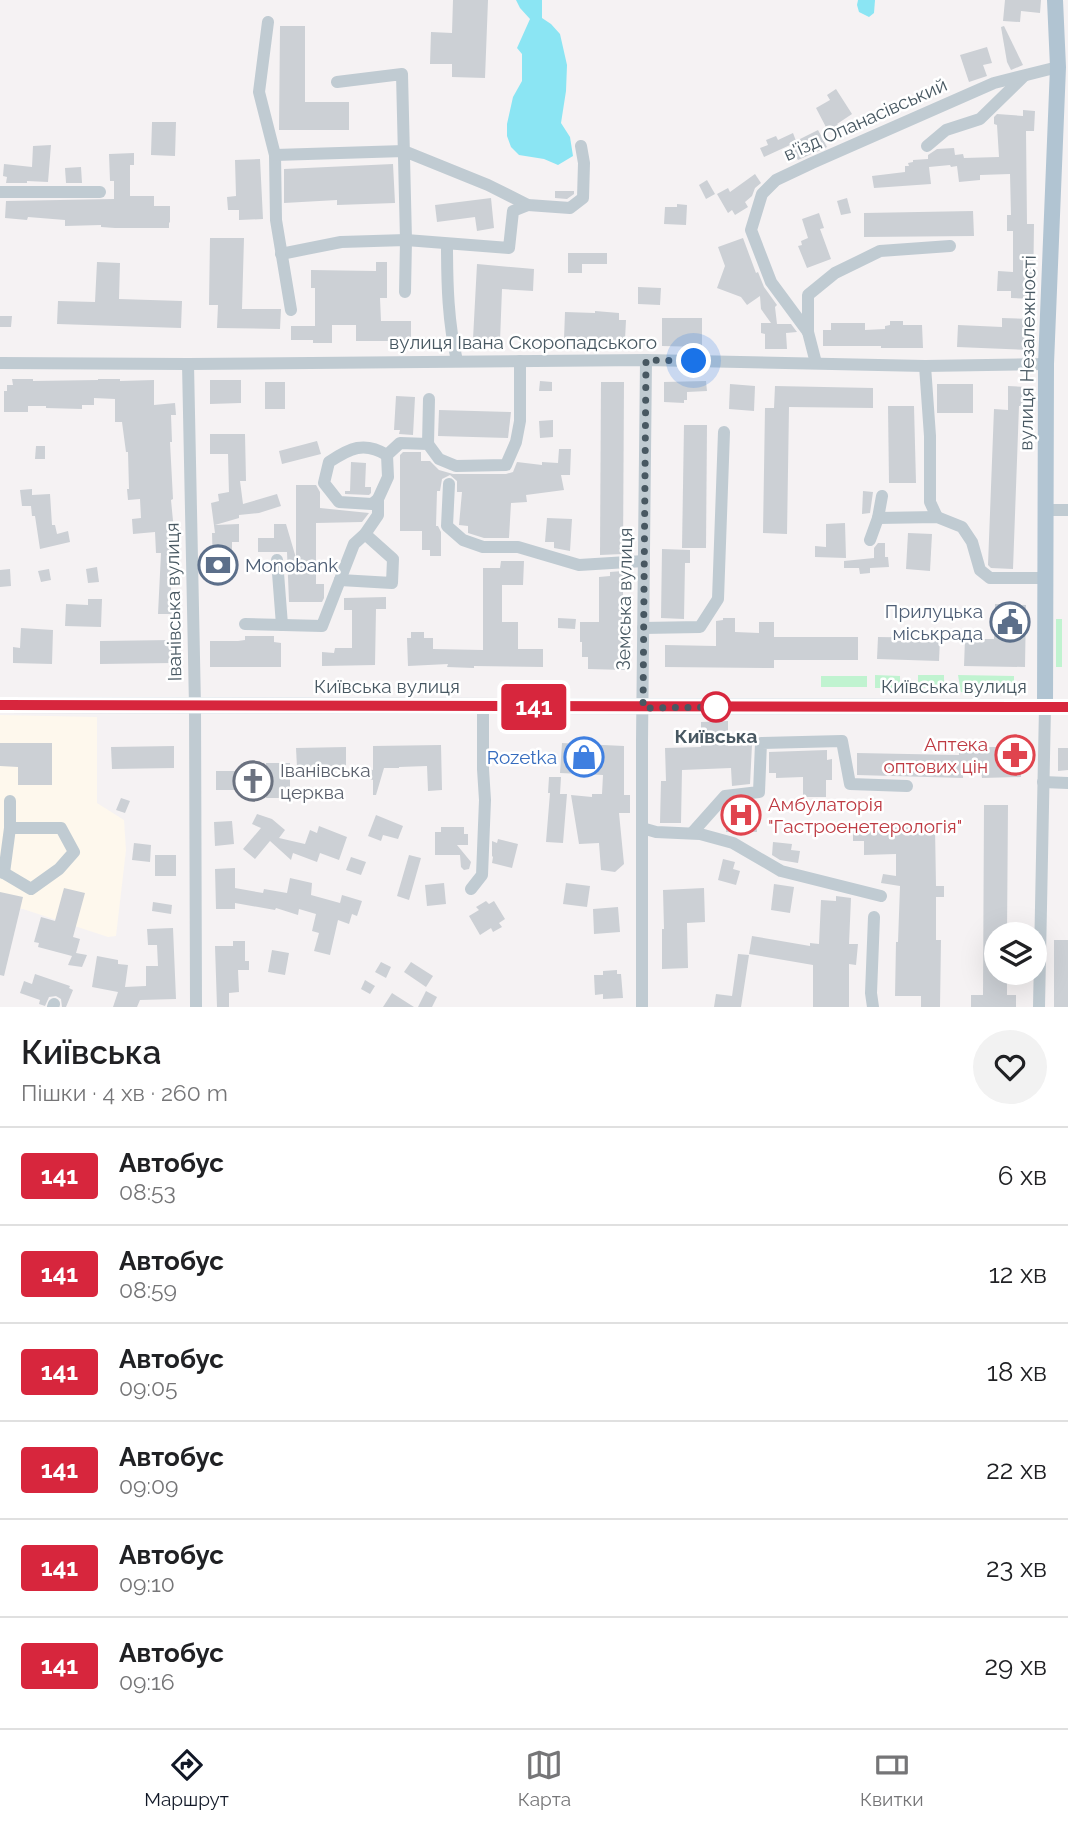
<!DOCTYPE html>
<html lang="uk">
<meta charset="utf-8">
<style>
:root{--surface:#fff;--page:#f2f2f2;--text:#202124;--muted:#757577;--line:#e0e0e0;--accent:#111827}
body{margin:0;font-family:Raleway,sans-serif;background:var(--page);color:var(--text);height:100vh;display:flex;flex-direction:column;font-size:26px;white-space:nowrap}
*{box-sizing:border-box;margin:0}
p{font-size:23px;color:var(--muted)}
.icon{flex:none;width:38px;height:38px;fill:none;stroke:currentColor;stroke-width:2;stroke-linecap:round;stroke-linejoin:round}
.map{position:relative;height:1007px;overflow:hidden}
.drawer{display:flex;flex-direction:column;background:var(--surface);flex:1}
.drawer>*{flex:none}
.badge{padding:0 14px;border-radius:5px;font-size:24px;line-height:46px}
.buttons{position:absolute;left:984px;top:922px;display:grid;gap:14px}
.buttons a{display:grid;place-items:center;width:63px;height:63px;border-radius:50%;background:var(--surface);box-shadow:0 7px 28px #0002;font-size:35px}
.you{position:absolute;width:35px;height:35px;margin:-18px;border:5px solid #fff;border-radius:50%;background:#1a73e8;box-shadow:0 0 0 10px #1a73e833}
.map>.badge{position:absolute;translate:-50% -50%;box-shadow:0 0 0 4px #fff}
.round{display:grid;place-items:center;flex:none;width:74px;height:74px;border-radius:37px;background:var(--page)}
.head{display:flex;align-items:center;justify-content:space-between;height:119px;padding:0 21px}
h1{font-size:33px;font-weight:600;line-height:52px}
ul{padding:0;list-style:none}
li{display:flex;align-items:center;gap:21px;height:98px;padding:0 21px;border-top:2px solid var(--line)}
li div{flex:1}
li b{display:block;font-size:26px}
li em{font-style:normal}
li .badge{min-width:77px;font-weight:700;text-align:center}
.menu{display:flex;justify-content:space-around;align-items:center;height:98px;border-top:2px solid var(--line);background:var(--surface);font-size:19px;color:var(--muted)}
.menu a{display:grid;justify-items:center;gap:4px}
.menu .selected{color:var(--accent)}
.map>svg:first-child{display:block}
.commercial{fill:#fef8ed}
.green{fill:#c0f3d0}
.water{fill:#8be5f3}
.building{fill:#ccd0d5}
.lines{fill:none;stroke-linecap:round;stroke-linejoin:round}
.minor{stroke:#c0cbd2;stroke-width:12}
.major{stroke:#b1c4d2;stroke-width:16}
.line-casing{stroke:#fff;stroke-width:16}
.line{stroke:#d7263d;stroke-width:10}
.walk{stroke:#485862;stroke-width:7;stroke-dasharray:0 12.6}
.stop-dot{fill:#fff;stroke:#d7263d;stroke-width:3.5}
.labels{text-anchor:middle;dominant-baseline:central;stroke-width:5;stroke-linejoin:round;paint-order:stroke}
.street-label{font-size:19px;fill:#485862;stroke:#fff}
.service-label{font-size:19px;fill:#4e5e75;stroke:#fff;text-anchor:start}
.stop-label{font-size:19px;font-weight:bold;fill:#485862;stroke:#fff}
.health-label{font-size:19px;fill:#be3a42;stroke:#fff;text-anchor:end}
.shop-label{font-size:19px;fill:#366cbe;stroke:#fff;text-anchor:end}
.worship-label{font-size:19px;fill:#5b616d;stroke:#fff;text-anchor:start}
</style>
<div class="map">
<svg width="1068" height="1007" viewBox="0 0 1068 1007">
<rect width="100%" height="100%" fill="#f5f2f3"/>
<polygon class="commercial" points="0,715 97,717 97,803 124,820 126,850 116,936 108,937 23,909 0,906"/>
<g class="green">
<rect x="1056" y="619" width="6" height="48"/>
<polygon points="875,675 900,676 900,688 875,688"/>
<polygon points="918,675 944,675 944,687 918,688"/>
<polygon points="958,675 1014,676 1014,693 965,693 961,692"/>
<rect x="821" y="676" width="46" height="11"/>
</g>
<g class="water">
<polygon points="516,0 542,0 542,18 551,24 560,34 567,65 566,91 561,123 570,137 573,156 558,165 544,159 519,155 511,147 507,136 507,124 513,97 522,81 522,54 517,48 530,19 520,8"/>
<polygon points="858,0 875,0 874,13 869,17 859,12 857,5"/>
</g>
<g class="building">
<polygon points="453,0 488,0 485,78 452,77 452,64 430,64 431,32 452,33"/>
<polygon points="1005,0 1041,0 1040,13 1021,11 1020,22 1003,21"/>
<polygon points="280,26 305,26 305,102 349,102 349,130 279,130"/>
<polygon points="1004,26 1023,65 1011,70 1007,62 1001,27"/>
<polygon points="987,47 992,63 983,65 987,76 969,82 960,55"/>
<polygon points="836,89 852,114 837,124 839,126 828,131 816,108 830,100 827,95"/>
<polygon points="1023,110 1035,111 1034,131 1026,131 1027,224 1034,224 1033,299 1011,298 1011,291 997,291 998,271 1013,272 1013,231 1007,231 1007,215 1011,215 1010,174 980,175 980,180 959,182 957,166 951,167 950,165 929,167 931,184 874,188 872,176 905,172 905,166 909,166 908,163 913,162 913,160 928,159 928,155 937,149 954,148 955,155 963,154 964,158 999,157 997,125 994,124 994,117 997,114 1023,116"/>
<polygon points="152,122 176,122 175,156 151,155"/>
<polygon points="818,130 827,147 798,160 790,145 764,157 760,148 768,145 766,140 776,136 778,140 793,133 796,141"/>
<polygon points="51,145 48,182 27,181 27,183 6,183 7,177 3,176 4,164 32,167 33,146"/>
<polygon points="134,153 134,165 130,165 130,196 154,196 154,206 170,206 170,222 169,223 169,228 115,228 101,227 101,225 65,226 65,220 28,217 27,220 5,218 6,201 114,199 114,181 110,181 109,154"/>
<polygon points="260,159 263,219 239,220 239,210 228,210 227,197 236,196 235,160"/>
<polygon points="393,164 395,203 337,205 337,200 284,203 284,169"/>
<polygon points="81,167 82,183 66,183 65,168"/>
<polygon points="755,174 761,183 755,188 752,196 745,202 748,207 735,215 732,210 728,213 717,194 728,188 730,192"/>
<polygon points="707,180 715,194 706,199 699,185"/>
<polygon points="555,191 574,191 574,194 567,199 555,198"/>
<polygon points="491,198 494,228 477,231 475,217 437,222 435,205"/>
<polygon points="847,198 851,213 841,215 837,201"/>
<polygon points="677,204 687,205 686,225 664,224 665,207 677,207"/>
<polygon points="973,211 974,236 864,237 864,213"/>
<polygon points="819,213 824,228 820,229 831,259 807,268 798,246 802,245 801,241 808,238 802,219"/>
<polygon points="210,238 244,238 242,309 281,309 280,329 217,328 218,305 209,305"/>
<polygon points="743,238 756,273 758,272 764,287 777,305 775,307 777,324 791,324 797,332 786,333 787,349 765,349 765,334 761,333 761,323 771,323 761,309 760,296 747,305 741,297 717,288 725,266 718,247"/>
<polygon points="568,253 607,253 607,264 582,264 582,273 568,273"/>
<polygon points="97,262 120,263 119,299 182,301 181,328 57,324 58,301 95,302"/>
<polygon points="376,262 387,262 387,298 380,298 381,321 411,321 411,341 356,341 356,325 332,325 332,343 313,343 313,340 291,340 291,326 315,326 315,288 311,288 311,270 376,271"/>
<polygon points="477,264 534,269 533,291 502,289 500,341 473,339"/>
<polygon points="638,287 661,288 660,305 638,304"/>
<polygon points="595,311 619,313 619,320 626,320 625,340 564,339 565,312 595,313"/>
<polygon points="0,316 12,316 11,327 0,327"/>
<polygon points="662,318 702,318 702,347 662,346"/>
<polygon points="1002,318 1032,319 1031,350 957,347 958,325 1002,327"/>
<polygon points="890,321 903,321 903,325 922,325 923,348 881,348 881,346 823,346 823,330 831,330 831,323 865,323 865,330 885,329 885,326 890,325"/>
<polygon points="12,379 33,379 33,381 98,380 98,379 120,379 120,381 154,380 154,405 175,403 176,415 171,415 172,442 170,442 173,499 171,500 176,552 175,576 171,575 171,594 176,594 176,614 158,614 161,553 156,553 155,532 133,534 132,519 141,518 140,499 128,500 127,489 129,489 128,452 126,452 122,422 115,422 115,399 94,398 94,405 82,405 82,409 46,408 46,406 28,406 28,412 4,412 4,391 7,391 7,385 13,385"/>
<polygon points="210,380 241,380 241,403 210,404"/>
<polygon points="540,381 552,382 552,391 539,391"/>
<polygon points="706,381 707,391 687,392 687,400 684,400 684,403 664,402 664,382"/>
<rect x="265" y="382" width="20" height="27"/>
<polygon points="601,382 624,382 623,554 600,555"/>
<polygon points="730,384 755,386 754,411 729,409"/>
<rect x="937" y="384" width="36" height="29"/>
<polygon points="775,386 873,388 873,408 789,407 787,534 763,533 765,408 774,408"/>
<polygon points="1008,386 1026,387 1025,406 1019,406 1013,569 991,568 988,565 994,409 1008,410"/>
<polygon points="396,396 415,397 413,435 399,434 400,430 394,430"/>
<polygon points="888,406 914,406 916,483 889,483"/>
<polygon points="439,410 511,412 508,438 438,436"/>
<polygon points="553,420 553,437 540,438 539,421"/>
<polygon points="684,425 707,425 706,548 682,548"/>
<polygon points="210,434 245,434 246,481 240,481 243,504 277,494 281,506 259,513 239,515 239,518 215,525 239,524 239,542 232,542 232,563 226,563 226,568 213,569 212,533 215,533 211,503 219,501 218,494 229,492 228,454 210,454"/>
<polygon points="317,441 321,454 282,464 279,451"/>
<polygon points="36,446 45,446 45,459 35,459"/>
<polygon points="559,449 571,449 570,475 561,475 564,490 526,495 527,502 511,503 509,538 484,538 468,533 468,526 459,525 462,492 457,492 457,481 450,475 442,479 440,491 437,491 436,526 438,526 441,532 441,556 430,556 430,550 422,550 422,531 400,531 400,455 403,452 421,452 421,461 430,461 439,470 453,474 506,474 513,472 517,462 542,465 542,462 558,463"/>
<polygon points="351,462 366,463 365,487 371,487 371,493 369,495 345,494 345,491 350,491"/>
<polygon points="296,485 316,485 320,492 320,508 369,513 362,522 316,523 316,584 324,584 324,598 322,602 289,602 287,552 258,552 258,538 274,538 274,524 286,524 296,558"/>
<polygon points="32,489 32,495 50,494 52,525 55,525 57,534 68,531 70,542 40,549 35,516 32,516 31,506 22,506 20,490"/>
<polygon points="863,491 873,492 870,513 862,514"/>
<polygon points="547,518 572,519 570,551 554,548 554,542 545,542"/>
<polygon points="845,523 846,558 815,557 815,546 826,547 826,524"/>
<polygon points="908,533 932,534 930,571 906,569"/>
<polygon points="878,543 885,543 885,557 888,557 889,567 870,568 870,573 860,574 859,568 844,568 844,561 874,558 874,548"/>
<polygon points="662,549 690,550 690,563 685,563 684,619 661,618"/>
<polygon points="501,561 524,561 523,585 502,585 502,622 518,622 518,649 543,649 543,667 474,666 474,668 447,667 448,664 408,666 407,638 411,638 411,632 424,632 424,638 433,638 433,649 483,650 483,568 500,568"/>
<polygon points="97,567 99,582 88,583 86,569"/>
<polygon points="10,569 11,586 0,587 0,570"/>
<polygon points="49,569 51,580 41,582 38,571"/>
<polygon points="623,571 623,627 626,627 625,670 588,669 588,657 582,657 582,642 580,642 580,622 599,622 599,577 610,576 610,572"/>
<polygon points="386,597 386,609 376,609 375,665 322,666 322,652 334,653 335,648 352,648 352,610 344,610 344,598"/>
<polygon points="88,599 102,599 101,627 65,626 66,604 88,605"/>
<polygon points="995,604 1026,605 1025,667 964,666 965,639 994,639"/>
<polygon points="558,618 576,619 575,629 558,628"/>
<polygon points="723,618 735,618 735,632 759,633 759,622 774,622 774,637 858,637 858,660 774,660 774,668 665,667 665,645 716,646 716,621 723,620"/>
<polygon points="21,628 53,630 52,664 13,663 13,647 20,648"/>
<polygon points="245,636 274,636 274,642 281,643 281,667 210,667 210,641 238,641 245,640"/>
<polygon points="878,637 940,638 939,661 877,659"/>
<polygon points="172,640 172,663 100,664 100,641"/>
<polygon points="728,721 728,746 752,745 750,784 732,786 731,768 682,770 681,823 660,823 661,781 666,781 665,748 701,747 701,722"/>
<polygon points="0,743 52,743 52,785 18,785 18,767 0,766"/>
<polygon points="562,743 624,746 624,795 630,795 630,813 619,813 624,864 615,872 601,870 599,843 579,844 571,795 592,797 592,794 602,794 603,775 560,773"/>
<polygon points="441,745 442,790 428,791 427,766 399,767 399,768 384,768 376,795 373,795 373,780 366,778 368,769 373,770 373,746"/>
<polygon points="174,746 174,768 112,769 111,747"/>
<polygon points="346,747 346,766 297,767 296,748"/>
<polygon points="959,747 1021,747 1021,777 982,778 981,772 963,772 963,778 857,775 857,753 959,755"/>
<polygon points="1058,748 1068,748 1068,770 1058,771"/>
<polygon points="827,750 827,760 832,759 832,780 826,780 826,797 803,797 803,777 776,778 776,773 769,773 769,752"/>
<polygon points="266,763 290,763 290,791 281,791 281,798 266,798 266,790 216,790 216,771 266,771"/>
<polygon points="549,777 561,777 560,794 567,794 563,843 546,842 550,793 548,793"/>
<polygon points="121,798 130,801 125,813 116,810"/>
<polygon points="757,801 757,832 726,832 726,808 729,804"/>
<polygon points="984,805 1008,805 1007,934 996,934 996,973 1007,973 1007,995 1016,995 1016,1007 971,1007 971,995 983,995"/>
<polygon points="257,814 272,819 285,830 279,838 305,844 310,830 317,833 319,826 347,837 339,860 320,853 317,862 293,853 291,860 270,841 255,859 243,849 261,828 252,824"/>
<polygon points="376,815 403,826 398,839 383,835 381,841 368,836"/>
<polygon points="232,821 234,844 215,846 214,822"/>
<polygon points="441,827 464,827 464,834 468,834 468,845 457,845 471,862 469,869 464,870 461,867 460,855 435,855 435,832 441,832"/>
<polygon points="935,827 936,886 944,886 944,897 936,897 936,940 941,940 940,1007 921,1007 921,996 895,996 896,942 898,942 900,886 881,883 883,874 896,876 896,854 864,855 864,841 853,841 853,828"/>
<polygon points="498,839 518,844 512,868 492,863 493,857 492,856 492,841 497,843"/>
<polygon points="773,842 792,844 791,850 800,851 798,863 780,860 772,855"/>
<polygon points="134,843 151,845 150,862 132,860"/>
<rect x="155" y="855" width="21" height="21"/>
<polygon points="409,855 421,858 409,900 397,896"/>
<polygon points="351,857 366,862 361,875 346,870"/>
<polygon points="723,859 735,862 733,869 740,871 736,885 718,880"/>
<polygon points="235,868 235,888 263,893 264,889 287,893 290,878 312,883 311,895 340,903 342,895 362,901 357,916 352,914 349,924 338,920 330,955 314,951 319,933 312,931 316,914 299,909 298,915 276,908 275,910 235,903 235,909 216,909 215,869"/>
<polygon points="444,883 446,904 427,906 425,885"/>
<polygon points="566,883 590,886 587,907 563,904"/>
<polygon points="774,884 794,887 790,913 771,910"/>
<polygon points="64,888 85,893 73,937 80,939 76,953 87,955 82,967 68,965 72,956 38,947 39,943 34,942 41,917 55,921"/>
<polygon points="704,888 705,922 687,923 688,968 662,969 662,929 664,929 663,890"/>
<polygon points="0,892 23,897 4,976 0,975"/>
<polygon points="836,896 851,898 849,944 858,944 856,965 849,964 849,1007 813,1007 813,965 749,954 752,936 810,946 810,943 819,944 821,900 836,901"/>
<polygon points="486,901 489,904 494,901 505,919 499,923 502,927 493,932 491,928 480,935 469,916 479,910 476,907"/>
<polygon points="153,902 172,905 171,914 152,911"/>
<polygon points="618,907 620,932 594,934 593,909"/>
<polygon points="173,928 176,999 140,1000 137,1007 113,1007 118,992 92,987 97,956 118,960 118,964 128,965 125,987 146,986 146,966 158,966 157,945 148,945 147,929"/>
<rect x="1054" y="940" width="14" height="67"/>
<polygon points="233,941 245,941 245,961 249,961 249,970 238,970 239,992 229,993 229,1007 217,1007 215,946 233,946"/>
<polygon points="272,950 289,953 285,975 268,972"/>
<polygon points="738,954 749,955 741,1007 714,1007 716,994 732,996"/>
<polygon points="381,962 391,967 386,978 375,972"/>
<polygon points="411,962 433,976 426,987 404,972"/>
<polygon points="617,970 617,974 621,974 623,998 603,999 603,994 595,995 594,975 603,975 603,971"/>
<polygon points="35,974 70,986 69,988 73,990 66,1007 62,1007 61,999 56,996 49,997 45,1006 39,1004 40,1000 20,993 24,981 32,984"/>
<polygon points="365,980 375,986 370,994 361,989"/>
<polygon points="426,991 437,997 432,1007 418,1007"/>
<polygon points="392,993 414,1007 383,1007"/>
</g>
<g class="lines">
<g class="minor">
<polyline points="268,22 259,92 275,155 276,220 291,310"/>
<polyline points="337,82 402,74 406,240 405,292"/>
<polyline points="927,146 946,130 980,119 1024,76"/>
<polyline points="275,155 404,151 488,185 528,205 570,208 583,198 584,163 581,146"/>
<polyline points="0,192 100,192"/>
<path d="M447,244c0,40 1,78 10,117"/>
<polyline points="281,254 341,242 406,240 509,248 513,211 528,205"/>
<polyline points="808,332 771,282 751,230 762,194 776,180 812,163 994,83 1058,67"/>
<polyline points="0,363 188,364 646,360 925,366 1046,364"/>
<polyline points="816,363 808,332 808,295 835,273 880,251 950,246"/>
<polyline points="188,364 195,706 196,1007"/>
<polyline points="925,366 930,436 930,502 937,517"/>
<polyline points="428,444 429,399"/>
<polyline points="449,484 447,526 463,540 483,547 518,547 579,565 644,561"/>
<path d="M378,499l-6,5 -33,-2 -15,-19 5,-21c21,-14 35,-21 58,-7"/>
<polyline points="1045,510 1068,510"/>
<polyline points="878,518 937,517 962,527 972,542 980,570 990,578 1045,578"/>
<polyline points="870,540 878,518 882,496"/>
<polyline points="277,560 282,625"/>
<polyline points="340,580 392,583 393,559 365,534"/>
<polyline points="245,624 322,626 354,544 365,534 378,515 378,499 388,477 387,455 400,443 428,444 439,459 456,466 506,465 516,442 520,421 520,361"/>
<polyline points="643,628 700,627 718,599 724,432"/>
<polyline points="1043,782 1068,783"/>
<polyline points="642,828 656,832 700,834 733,843 781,871 881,896"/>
<polyline points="692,833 725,796 759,792 761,743 842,741 850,784 907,786"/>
<polyline points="0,872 4,873 10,828 10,801"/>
<polyline points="4,873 31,889 59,869 74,852 61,828 10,828"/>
<polyline points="471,889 482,875 485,800 483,769 483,707"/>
<polyline points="53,1007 54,1004"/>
<polyline points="642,1007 642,741 646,360"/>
<polyline points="873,1007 871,993 874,917"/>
<polyline points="1039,1007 1045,707"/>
</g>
<g class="major">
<polyline points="0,705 1068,707"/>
<polyline points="1045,707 1046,364 1058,67 1055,0"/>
</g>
</g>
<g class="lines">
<g class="line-casing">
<polyline id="line" points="0,705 1068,707"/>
</g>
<use href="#line" class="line"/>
<polyline class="walk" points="694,361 646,360 643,708 725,707 716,707"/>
</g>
<defs>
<g id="bank-ring" transform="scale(2.0125)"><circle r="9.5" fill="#fff" stroke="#5c6f8a" stroke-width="1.5"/><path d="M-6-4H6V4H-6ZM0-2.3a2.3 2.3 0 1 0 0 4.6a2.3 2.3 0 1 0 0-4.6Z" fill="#5c6f8a"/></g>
<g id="civic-ring" transform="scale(2.0125)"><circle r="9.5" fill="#fff" stroke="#5c6f8a" stroke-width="1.5"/><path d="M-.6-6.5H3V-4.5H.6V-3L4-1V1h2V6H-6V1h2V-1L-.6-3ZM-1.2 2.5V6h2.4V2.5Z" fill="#5c6f8a"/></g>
<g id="pharmacy-ring" transform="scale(2.0125)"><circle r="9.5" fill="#fff" stroke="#e0444e" stroke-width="1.5"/><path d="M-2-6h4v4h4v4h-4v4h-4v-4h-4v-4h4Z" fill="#e0444e"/></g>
<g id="shop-ring" transform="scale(2.0125)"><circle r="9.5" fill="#fff" stroke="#3f7fe0" stroke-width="1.5"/><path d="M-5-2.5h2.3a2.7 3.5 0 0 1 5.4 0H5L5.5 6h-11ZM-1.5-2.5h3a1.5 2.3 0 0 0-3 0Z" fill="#3f7fe0"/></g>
<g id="church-ring" transform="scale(2.0125)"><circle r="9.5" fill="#fff" stroke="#6b7280" stroke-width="1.5"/><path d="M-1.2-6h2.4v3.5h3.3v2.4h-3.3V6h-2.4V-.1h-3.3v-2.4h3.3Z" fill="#6b7280"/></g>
<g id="hospital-ring" transform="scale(2.0125)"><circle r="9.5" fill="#fff" stroke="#e0444e" stroke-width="1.5"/><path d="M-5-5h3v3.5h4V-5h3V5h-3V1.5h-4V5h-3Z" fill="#e0444e"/></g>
</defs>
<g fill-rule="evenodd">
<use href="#bank-ring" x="218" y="565"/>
<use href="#civic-ring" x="1010" y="622"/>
<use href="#pharmacy-ring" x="1015" y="755"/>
<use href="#shop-ring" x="584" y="757"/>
<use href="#church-ring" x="253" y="781"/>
<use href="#hospital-ring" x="741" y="815"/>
</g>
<circle class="stop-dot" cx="716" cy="707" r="14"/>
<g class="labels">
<g class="street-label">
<text transform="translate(865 119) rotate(-24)">в'їзд Опанасівський</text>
<text x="523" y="342">вулиця Івана Скоропадського</text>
<text transform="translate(1027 353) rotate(-89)">вулиця Незалежності</text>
<text transform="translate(624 599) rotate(-89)">Земська вулиця</text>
<text transform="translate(173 602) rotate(-91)">Іванівська вулиця</text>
<text x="387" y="686">Київська вулиця</text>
<text x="954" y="686">Київська вулиця</text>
</g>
<g class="service-label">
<text x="245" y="565">Monobank</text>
<text x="983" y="611" text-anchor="end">Прилуцька<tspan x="983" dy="22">міськрада</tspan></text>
</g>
<g class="stop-label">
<text x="716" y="736">Київська</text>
</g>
<g class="health-label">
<text x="988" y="744">Аптека<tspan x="988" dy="22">оптових цін</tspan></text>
<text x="768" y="804" text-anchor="start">Амбулаторія<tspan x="768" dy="22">"Гастроенетерологія"</tspan></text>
</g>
<g class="shop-label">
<text x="557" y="757">Rozetka</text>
</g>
<g class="worship-label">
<text x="280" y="770">Іванівська<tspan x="280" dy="22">церква</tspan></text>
</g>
</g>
</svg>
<div class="buttons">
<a><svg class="icon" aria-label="layers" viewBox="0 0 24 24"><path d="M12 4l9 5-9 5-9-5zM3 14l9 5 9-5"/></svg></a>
</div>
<div class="you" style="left:694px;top:361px"></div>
<b class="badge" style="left:534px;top:707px;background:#d7263d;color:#fff">141</b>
</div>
<section class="drawer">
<div class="head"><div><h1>Київська</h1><p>Пішки · 4 хв · 260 m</p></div><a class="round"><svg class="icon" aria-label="heart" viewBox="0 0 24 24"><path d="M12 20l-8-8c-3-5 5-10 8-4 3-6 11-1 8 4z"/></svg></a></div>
<ul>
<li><span class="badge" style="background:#d7263d;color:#fff">141</span><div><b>Автобус</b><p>08:53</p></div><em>6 хв</em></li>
<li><span class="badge" style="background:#d7263d;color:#fff">141</span><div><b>Автобус</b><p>08:59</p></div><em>12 хв</em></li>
<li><span class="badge" style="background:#d7263d;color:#fff">141</span><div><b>Автобус</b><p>09:05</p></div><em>18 хв</em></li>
<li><span class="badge" style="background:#d7263d;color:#fff">141</span><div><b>Автобус</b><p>09:09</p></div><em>22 хв</em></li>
<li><span class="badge" style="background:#d7263d;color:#fff">141</span><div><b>Автобус</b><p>09:10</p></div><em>23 хв</em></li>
<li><span class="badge" style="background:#d7263d;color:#fff">141</span><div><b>Автобус</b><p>09:16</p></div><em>29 хв</em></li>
</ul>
</section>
<nav class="menu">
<a class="selected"><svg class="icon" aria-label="directions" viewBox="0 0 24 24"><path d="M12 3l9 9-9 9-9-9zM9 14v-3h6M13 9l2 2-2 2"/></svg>Маршрут</a>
<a><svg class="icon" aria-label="map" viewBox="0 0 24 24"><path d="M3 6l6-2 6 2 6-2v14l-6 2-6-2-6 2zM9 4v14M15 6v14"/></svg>Карта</a>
<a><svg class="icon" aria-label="tickets" viewBox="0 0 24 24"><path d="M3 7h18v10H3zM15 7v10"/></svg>Квитки</a>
</nav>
